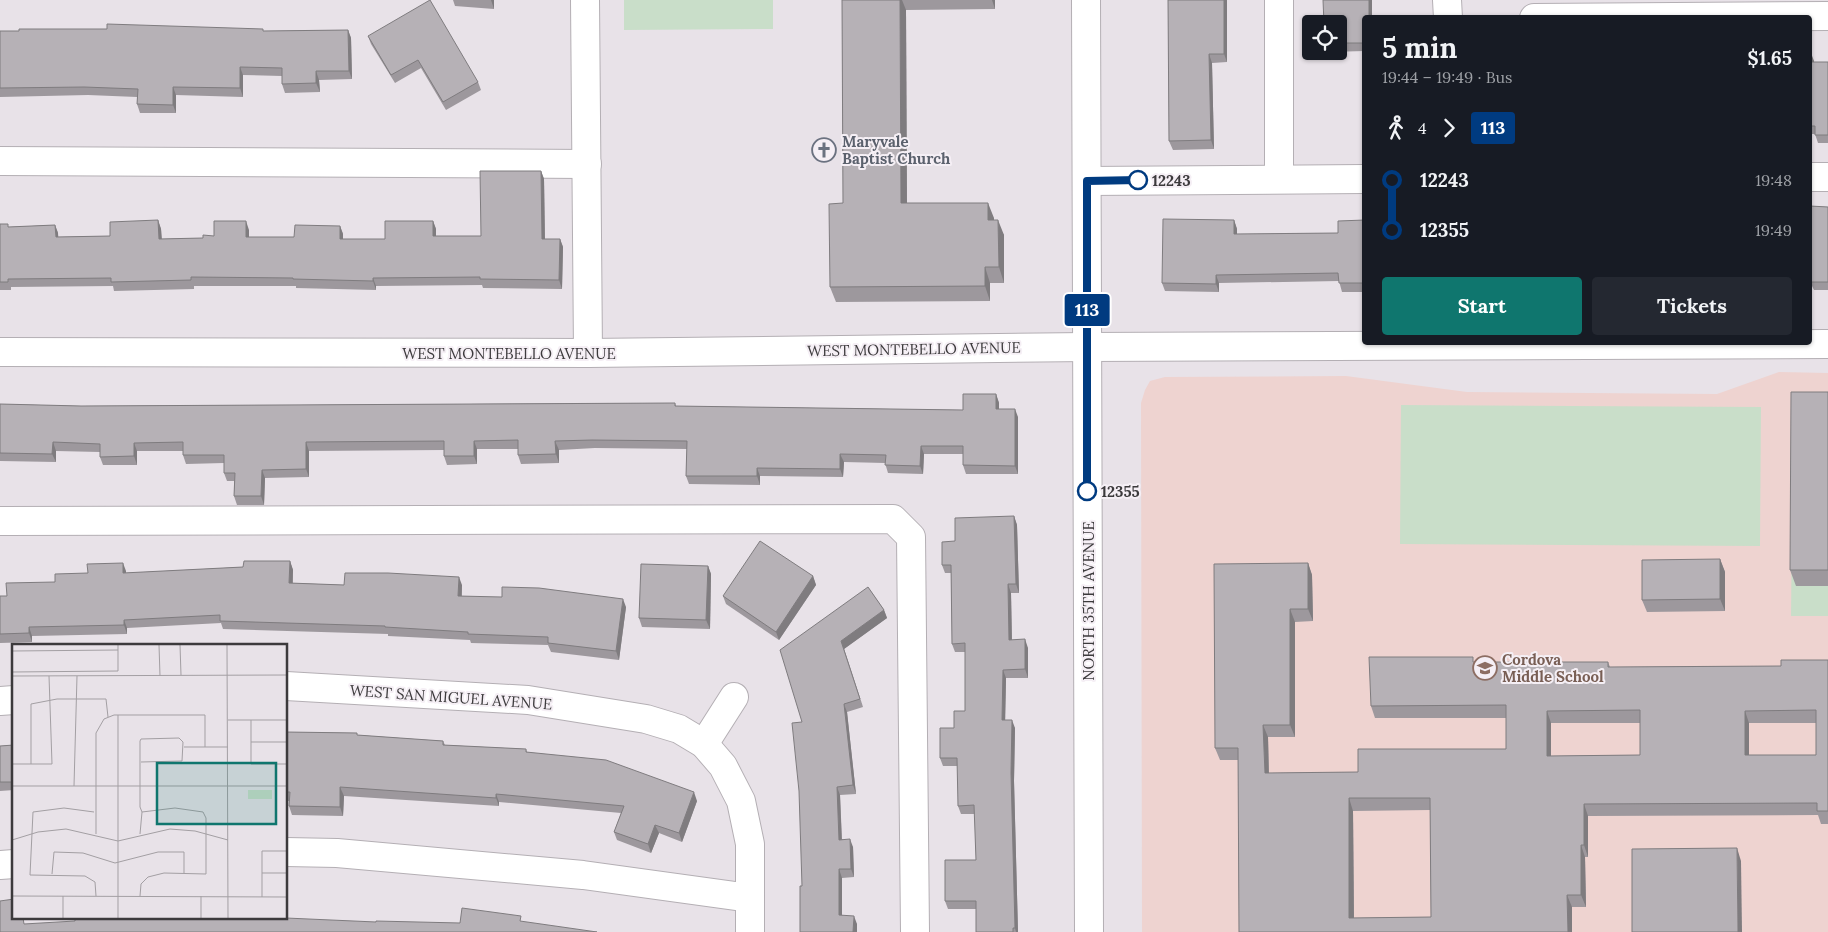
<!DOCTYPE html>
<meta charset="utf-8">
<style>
:root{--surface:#171b24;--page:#242831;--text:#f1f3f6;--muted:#9ea1a6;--accent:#0f766e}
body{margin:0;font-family:Lora,serif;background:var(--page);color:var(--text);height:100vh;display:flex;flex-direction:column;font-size:19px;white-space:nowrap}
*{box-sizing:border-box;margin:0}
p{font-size:16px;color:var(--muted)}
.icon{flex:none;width:28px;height:28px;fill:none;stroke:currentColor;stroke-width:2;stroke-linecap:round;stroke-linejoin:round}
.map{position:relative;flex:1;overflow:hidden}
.details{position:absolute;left:1362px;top:15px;width:450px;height:330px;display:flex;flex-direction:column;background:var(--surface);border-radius:5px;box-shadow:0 1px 4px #0004}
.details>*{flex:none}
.badge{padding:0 10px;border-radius:4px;font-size:18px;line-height:32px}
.controls{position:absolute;left:1302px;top:15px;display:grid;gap:10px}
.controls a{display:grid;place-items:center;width:45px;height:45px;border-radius:5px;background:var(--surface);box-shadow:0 1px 4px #0004;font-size:25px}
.map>.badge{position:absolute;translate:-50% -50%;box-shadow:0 0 0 2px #fff}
.legs{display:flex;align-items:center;gap:8px;height:55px;padding:0 20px;font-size:16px}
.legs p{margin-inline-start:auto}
.head{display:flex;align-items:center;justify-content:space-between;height:85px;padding:0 20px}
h1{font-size:28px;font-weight:800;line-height:38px}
.action{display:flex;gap:10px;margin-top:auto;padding:10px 20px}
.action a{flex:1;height:58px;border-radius:5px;background:var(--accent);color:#fff;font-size:20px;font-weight:800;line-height:58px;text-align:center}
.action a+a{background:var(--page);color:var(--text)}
ul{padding:0 20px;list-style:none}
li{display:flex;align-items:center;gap:18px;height:50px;font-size:19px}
li i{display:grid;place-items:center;width:8px;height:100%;margin:0 6px;background:currentColor}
li i::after{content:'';width:12px;height:12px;margin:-6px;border:4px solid;border-radius:50%;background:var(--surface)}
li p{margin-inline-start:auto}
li:first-child i{background:linear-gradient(#0000 50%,currentColor 0)}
li:last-child i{background:linear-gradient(currentColor 50%,#0000 0)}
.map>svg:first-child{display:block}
.education{fill:#eed3d0}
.green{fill:#c9dec9}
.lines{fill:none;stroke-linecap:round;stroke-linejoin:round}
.minor-casing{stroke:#b4afb4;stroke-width:30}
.major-casing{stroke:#b4afb4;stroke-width:30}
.minor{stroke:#fff;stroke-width:28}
.major{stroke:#fff;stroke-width:28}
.wall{fill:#9d989d;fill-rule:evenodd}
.shaded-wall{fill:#7f7c7f}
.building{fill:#b6b1b6;stroke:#7f7c7f;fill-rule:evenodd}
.line-1-casing{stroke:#fff;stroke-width:11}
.line-1{stroke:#003b80;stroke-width:8}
.stop-1-dot{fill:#fff;stroke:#003b80;stroke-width:2.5}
.labels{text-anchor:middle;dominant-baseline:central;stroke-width:4;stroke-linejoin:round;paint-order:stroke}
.worship-label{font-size:15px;font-weight:bold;fill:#5b616d;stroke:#f5eff5;text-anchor:start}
.stop-label{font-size:15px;font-weight:bold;fill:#3c3a3c;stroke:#f5eff5;text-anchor:start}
.street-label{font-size:15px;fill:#3c3a3c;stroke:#f5eff5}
.education-label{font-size:15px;font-weight:bold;fill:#785e54;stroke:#f5eff5;text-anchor:start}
.inset-road{fill:none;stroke:#a39fa3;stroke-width:1}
.view{fill:#0f766e;fill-opacity:0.15;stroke:#0f766e;stroke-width:2.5}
.inset-edge{fill:none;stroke:#3c3a3c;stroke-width:2.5}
</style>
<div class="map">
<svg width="1828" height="932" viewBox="0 0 1828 932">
<rect width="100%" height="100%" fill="#e8e2e8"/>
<polygon class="education" points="1779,372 1828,373 1828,932 1142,932 1141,403 1145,390 1150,381 1165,377 1346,376 1467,392 1717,394"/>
<g class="green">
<polygon points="624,0 773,0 773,29 624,30"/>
<polygon points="1401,405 1761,407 1760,546 1400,544"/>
<polygon points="1792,521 1828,521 1828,616 1791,616"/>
</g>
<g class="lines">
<g class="minor-casing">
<g id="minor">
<polyline points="585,0 588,353"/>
<polyline points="1279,0 1279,179"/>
<polyline points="1447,0 1448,18"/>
<polyline points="1534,18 1828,16"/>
<polyline points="0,161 587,164"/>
<polyline points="1810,177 1828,177"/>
<polyline points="1087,181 1365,179"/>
<polyline points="0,352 588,353 1087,347 1828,344"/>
<polyline points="0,521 893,519 911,537 915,932"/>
<polyline points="286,686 528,700 646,719 679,729 704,744 723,766 741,801 750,844 750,932"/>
<polyline points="0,701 14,700"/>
<polyline points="704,744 734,697"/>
<polyline points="286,852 337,853 583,875 750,898"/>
<polyline points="0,865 14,864"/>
</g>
</g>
<g class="major-casing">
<polyline id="major" points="1086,0 1089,932"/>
</g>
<use href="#minor" class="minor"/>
<use href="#major" class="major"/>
</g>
<g class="wall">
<polygon points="453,0 494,0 494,9 455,6"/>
<polygon points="842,0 995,0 995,9 906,10 907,203 994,218 994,220 1004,235 1004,283 990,283 990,301 836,302 830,287 843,203"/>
<polygon points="1168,0 1227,0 1227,62 1212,63 1214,149 1173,150 1169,141"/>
<polygon points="1323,0 1372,0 1372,18 1365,18 1365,51 1328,52 1327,51 1339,51 1339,24"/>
<polygon points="348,30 351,38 352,79 319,80 320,92 285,93 282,84 282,76 243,75 243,97 176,95 176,113 140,113 137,104 137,97 88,95 0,97 0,31 264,31"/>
<polygon points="368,36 478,82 481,90 446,110 421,68 395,83 371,44"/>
<polygon points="1810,53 1814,62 1828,62 1828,143 1818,143 1815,134 1810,134"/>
<polygon points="541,171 544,179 545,239 560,239 563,247 562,289 483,288 482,285 376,286 376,290 296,288 296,286 194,286 194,289 114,291 113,286 11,287 11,290 0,290 0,224 9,227 55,225 58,233 58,237 110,236 158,220 161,229 162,239 203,238 249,230 249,237 294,237 340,226 343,234 343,239 385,239 433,221 436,229 436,236 481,236"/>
<polygon points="1810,206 1828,207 1828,290 1814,290 1810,282"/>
<polygon points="1234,220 1237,229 1237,234 1338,233 1365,220 1365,292 1342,292 1339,281 1219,283 1219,292 1165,291 1162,283"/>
<polygon points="1828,392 1828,586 1796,586 1790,570"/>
<polygon points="996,394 999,403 999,409 1018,417 1018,474 966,474 963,465 963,454 924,454 923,474 888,473 885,463 844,462 843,477 760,476 760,485 689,484 686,476 687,449 595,448 559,450 559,463 521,464 518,455 518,449 477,449 477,464 447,465 444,456 444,450 309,451 309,477 265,478 264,505 237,505 234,496 234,481 227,481 224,473 224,463 186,464 183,455 183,451 137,451 137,465 103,465 100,457 100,452 56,451 56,462 0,461 0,404 81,406 675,403 676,406 963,410"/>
<polygon points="1014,516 1017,525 1019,593 1011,593 1012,640 1028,648 1028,678 1006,678 1005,720 1015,728 1014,781 1018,932 976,932 976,909 948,909 945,901 976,860 975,814 961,814 958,806 958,766 943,766 940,758 954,728 965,711 965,652 955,652 952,644 951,573 945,573 942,565 955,541"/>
<polygon points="1720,559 1725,572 1725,611 1647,612 1642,600"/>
<polygon points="290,561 293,570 293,583 344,585 462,585 462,596 626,607 619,660 551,652 548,645 471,643 470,640 388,636 388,634 223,629 221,623 127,628 127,634 32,636 32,642 0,643 0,596 7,596 88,573 126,571 126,573 243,567"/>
<path d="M1308,563l4,12 1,46 -18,1v115h-27l1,36 89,-1 148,-23v-31h-131l-4,-12 104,-44h133l2,5 171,-1 47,-6v164h-7l-3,-9 -230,1v41h-3l1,50h-14v25h-333l-1,-172h-18l-5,-12zM1551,723h89v32l-89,1zM1749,723h67v32h-67zM1430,810l1,107 -77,1 -1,-107z"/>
<polygon points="708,566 711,574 710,629 642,627 639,618"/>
<polygon points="813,576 816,585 779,640 726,604 723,596"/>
<polygon points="868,587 884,610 887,618 844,649 863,707 847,712 856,794 840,795 842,839 853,847 854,877 842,878 842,915 857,924 857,932 800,932 802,886 802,722"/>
<polygon points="286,732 357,733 357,735 443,741 445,745 526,749 527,752 697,801 682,842 659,833 651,853 617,840 614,832 621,813 499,802 499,806 344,796 343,816 292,815 289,806 290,801 286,801"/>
<polygon points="14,745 14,790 0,791 0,746"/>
</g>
<g class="shaded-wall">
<polygon points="491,0 494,0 494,9"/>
<polygon points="900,0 902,0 906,10 907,219 901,203"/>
<polygon points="992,0 995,0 995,9"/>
<polygon points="1224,0 1227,0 1227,62 1224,54"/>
<rect x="1369" y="0" width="3" height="18"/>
<polygon points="348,30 351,38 352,79 349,71"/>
<polygon points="1811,53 1814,61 1814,71 1811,62"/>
<polygon points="1209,54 1212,63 1214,149 1211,140"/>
<polygon points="240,67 243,75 243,97 240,88"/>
<polygon points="316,71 319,80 320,92 316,83"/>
<polygon points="173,87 176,95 176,113 173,105"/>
<polygon points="541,171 544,179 545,247 542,239"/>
<polygon points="988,203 994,218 994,235 988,220"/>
<polygon points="158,220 161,229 162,248 159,239"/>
<polygon points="998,220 1004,235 1004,283 999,267"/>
<polygon points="1234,220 1237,229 1237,243 1234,234"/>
<polygon points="246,221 249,230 249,246 246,237"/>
<polygon points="433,221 436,229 436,245 433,236"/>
<polygon points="55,225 58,233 59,246 56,237"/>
<polygon points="340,226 343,234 343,247 340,239"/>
<polygon points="560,239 563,247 562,289 559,280"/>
<polygon points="985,267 990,283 990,301 985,286"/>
<polygon points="1216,275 1219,283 1219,292 1216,284"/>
<polygon points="373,278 376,286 376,290 373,281"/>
<polygon points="996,394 999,403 999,417 996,409"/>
<polygon points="1015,409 1018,417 1018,474 1015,466"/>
<polygon points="474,441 477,449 477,464 474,456"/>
<polygon points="555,441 559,450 559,463 556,454"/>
<polygon points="53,442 56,451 56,462 52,454"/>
<polygon points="306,442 309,451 309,477 306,469"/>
<polygon points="134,443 137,451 137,465 134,456"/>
<polygon points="921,446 924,454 923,474 920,466"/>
<polygon points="840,454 844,462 843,477 840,469"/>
<polygon points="757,468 760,476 760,485 757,476"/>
<polygon points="262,470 265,478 264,505 261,496"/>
<polygon points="1014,516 1017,525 1019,593 1016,584"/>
<polygon points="1720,559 1725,572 1725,611 1720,599"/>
<polygon points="290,561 293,570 292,592 289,583"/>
<polygon points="123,563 126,571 126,582 123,573"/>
<polygon points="1308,563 1312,575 1313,621 1308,609"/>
<polygon points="708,566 711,574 710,629 706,620"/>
<polygon points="813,576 816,585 779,640 776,632"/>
<polygon points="459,577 462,585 461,604 458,596"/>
<polygon points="1008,584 1011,593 1012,648 1009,640"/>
<polygon points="623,599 626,607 619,660 616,651"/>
<polygon points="1290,609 1295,622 1295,737 1290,725"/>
<polygon points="884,610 887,618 844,649 863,707 841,641"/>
<polygon points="124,620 127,628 127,634 124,625"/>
<polygon points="29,627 32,636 32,642 29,633"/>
<polygon points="1025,639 1028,648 1028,678 1025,669"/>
<polygon points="1003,670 1006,678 1005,728 1002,720"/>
<polygon points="844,704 847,712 856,794 853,785"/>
<polygon points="1547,711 1551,723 1551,768 1547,756"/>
<polygon points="1745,711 1749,723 1749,768 1745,755"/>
<polygon points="1012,720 1015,728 1014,781 1018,932 1016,932 1015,928 1011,773"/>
<polygon points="1263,725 1268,737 1269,785 1265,773"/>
<polygon points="340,787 344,796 343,816 340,807"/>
<polygon points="837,787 840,795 842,848 839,840"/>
<polygon points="694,792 697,801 682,842 679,833"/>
<polygon points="496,794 499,802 499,806 496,798"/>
<polygon points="1349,798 1353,811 1354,930 1349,918"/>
<polygon points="1584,804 1588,816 1588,857 1584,845"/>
<polygon points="655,825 659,833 651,853 648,844"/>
<polygon points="850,839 853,847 854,877 851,869"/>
<polygon points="1581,845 1585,857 1586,907 1581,895"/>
<polygon points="1737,848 1741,861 1742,932 1738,932"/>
<polygon points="839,869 842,878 842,924 839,915"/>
<polygon points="1567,895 1572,907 1572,932 1568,932"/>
<polygon points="854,916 857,924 857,932 853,932"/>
</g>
<g class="building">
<polygon points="430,0 478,82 443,102 418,60 391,75 368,36"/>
<polygon points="842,0 900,0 901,203 988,203 988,220 998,220 999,267 985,267 985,286 830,287 829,204 843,203"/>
<polygon points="1168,0 1224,0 1224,54 1209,54 1211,140 1169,141"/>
<polygon points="1323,0 1369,0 1369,18 1365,18 1365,43 1339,43 1339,24 1324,24"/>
<polygon points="107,24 263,29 263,31 348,30 349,71 316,71 316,83 282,84 282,68 240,67 240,88 173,87 173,105 137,104 138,89 84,87 0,88 0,31 19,31 19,29 107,29"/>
<polygon points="1810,53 1811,62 1828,62 1828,135 1815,135 1815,126 1810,126"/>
<polygon points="480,171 541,171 542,239 560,239 559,280 480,279 480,277 373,278 373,281 293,279 293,278 191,277 191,280 111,282 111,278 8,279 8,282 0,282 0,224 8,224 8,227 55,225 56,237 110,236 110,222 158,220 159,239 203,238 203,235 214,236 214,221 246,221 246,237 294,237 295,225 340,226 340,239 385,239 385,221 433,221 433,236 481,236"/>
<polygon points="1810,206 1828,207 1828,282 1811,282"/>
<polygon points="1163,219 1234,220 1234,234 1338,233 1338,221 1365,220 1365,283 1339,283 1338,273 1216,275 1216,284 1162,283"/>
<polygon points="1791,392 1828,392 1828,570 1790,570"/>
<polygon points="963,394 996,394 996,409 1015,409 1015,466 963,465 963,446 921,446 920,466 885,465 886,455 840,454 840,469 757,468 757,476 686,476 687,441 592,440 555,441 556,454 518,455 518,440 474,441 474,456 444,456 444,441 306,442 306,469 262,470 261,496 234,496 235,473 224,473 224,455 183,455 183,442 134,443 134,456 100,457 100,444 53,442 52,454 0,453 0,404 81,406 675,403 675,406 963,410"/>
<polygon points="1014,516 1016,584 1008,584 1009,640 1025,639 1025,669 1003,670 1002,720 1012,720 1011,773 1015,928 1013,928 1013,932 976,932 976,901 945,901 945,860 976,860 974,805 958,806 957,758 940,758 940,728 954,728 954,711 965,711 965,643 952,644 951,565 942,565 942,542 955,541 955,518"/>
<polygon points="760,541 813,576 776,632 723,596"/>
<polygon points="1720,559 1720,599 1642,600 1642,560"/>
<polygon points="244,561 290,561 289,583 344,585 345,573 388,573 459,577 458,596 502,597 502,587 539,588 623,599 616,651 548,643 548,637 468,634 468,632 385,627 385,626 220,621 220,615 124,620 124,625 29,627 29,633 0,634 0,596 7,596 6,583 55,582 55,574 88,573 87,564 123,563 123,573 243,567"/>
<path d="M1308,563v46h-18v116h-27l2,48 93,-1v-23h148v-44l-135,1 -2,-49h104v5h135v5l173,-1v-6h47v151h-11v-8l-233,1v41h-3v50h-14l1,37h-329l-1,-184h-23l-1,-184zM1640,710v45l-93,1v-45zM1816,710v45h-71v-44zM1349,798h81l1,119 -82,1z"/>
<polygon points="641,564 708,566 706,620 639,618"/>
<polygon points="868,587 884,610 841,641 860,699 844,704 853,785 837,787 839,840 850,839 851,869 839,869 839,915 854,916 853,932 800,932 800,886 802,886 799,791 792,723 802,722 780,650"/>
<polygon points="286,732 357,733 357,735 443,741 443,745 526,749 526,752 606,760 694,792 679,833 655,825 648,844 614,832 624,806 496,794 496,798 340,787 340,807 289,806 290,792 286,792"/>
<polygon points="14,745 14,782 0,782 0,746"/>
<polygon points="1737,848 1738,932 1632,932 1632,849"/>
<polygon points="14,899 14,918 23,918 24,924 75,921 75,918 286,918 376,922 376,921 460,923 462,908 521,916 520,921 597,932 0,932 0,901"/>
</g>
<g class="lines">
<g class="line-1-casing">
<polyline id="line-1" points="1087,491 1087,181 1138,180"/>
</g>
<use href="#line-1" class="line-1"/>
</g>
<defs>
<g id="church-ring" transform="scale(1.25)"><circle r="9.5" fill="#f5eff5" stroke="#6b7280" stroke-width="1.5"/><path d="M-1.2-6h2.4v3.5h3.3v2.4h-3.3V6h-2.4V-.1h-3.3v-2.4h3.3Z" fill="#6b7280"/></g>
<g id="school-ring" transform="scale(1.25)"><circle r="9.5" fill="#f5eff5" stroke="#8d6e63" stroke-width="1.5"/><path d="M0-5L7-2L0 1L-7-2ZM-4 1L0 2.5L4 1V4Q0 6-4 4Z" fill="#8d6e63"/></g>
</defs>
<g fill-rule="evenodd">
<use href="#church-ring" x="824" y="150"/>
<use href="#school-ring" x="1485" y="668"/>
</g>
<g class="stop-1-dot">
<circle cx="1138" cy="180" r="9"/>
<circle cx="1087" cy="491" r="9"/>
</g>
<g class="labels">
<g class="worship-label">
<text x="842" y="141">Maryvale<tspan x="842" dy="17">Baptist Church</tspan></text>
</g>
<g class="stop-label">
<text x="1152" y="180">12243</text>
<text x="1101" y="491">12355</text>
</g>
<g class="street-label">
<text transform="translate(914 349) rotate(-1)">WEST MONTEBELLO AVENUE</text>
<text x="509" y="353">WEST MONTEBELLO AVENUE</text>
<text transform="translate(1088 601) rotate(-90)">NORTH 35TH AVENUE</text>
<text transform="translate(451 697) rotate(4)">WEST SAN MIGUEL AVENUE</text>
</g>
<g class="education-label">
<text x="1502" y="659">Cordova<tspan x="1502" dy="17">Middle School</tspan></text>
</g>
</g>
<g transform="translate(12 644)">
<rect width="275" height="275" fill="#e8e2e8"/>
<path d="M236,146h24v9h-24z" fill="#c9dec9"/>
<path class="inset-road" d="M147,1l1,31M168,1l1,30M215,1l1,273M0,7l106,-1M106,27v-26M0,28l106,-1M0,32l275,-1M106,71v203M216,76h59M239,76v44h36M239,98h36M172,103h44M0,120h40l-3,-88M19,120v-60l26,-5h49l2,18M0,142h275M62,142l3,-110M21,168l-3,63 55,1 10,6 1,14M21,168l31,-4 30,4M130,168l33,-4 28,4M84,190v-101l8,-14 10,-4h91v32M128,190l2,-22 -2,-5v-66l1,-2 38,-1 4,4 -1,19 -41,1M0,196l26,-8 28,-3 52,12 52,-12 25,2 33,9M250,229h25M40,230l2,-22 29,1 32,10 43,-11h26v21M0,252l275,1M51,252v22M128,252l1,-12 7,-7 16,-4 42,1v-56l-3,-6M189,252v22M250,253v-46h25"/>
<path class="view" d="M145,119h119v61h-119z"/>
<rect width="275" height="275" class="inset-edge"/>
</g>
</svg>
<div class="controls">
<a><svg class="icon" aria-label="locate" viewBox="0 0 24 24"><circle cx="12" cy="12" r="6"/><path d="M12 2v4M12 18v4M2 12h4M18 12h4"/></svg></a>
</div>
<b class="badge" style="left:1087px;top:310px;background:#003b80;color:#fff">113</b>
<section class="details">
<div class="head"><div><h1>5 min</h1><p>19:44 – 19:49 · Bus</p></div><b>$1.65</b></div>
<div class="legs"><svg class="icon" aria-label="walk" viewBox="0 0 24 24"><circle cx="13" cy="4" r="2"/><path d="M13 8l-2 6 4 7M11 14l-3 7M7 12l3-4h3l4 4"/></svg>4<svg class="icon" aria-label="forward" viewBox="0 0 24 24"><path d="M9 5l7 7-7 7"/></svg><b class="badge" style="background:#003b80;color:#fff">113</b></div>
<ul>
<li><i style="color:#003b80"></i><b>12243</b><p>19:48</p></li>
<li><i style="color:#003b80"></i><b>12355</b><p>19:49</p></li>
</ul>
<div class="action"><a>Start</a><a>Tickets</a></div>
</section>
</div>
